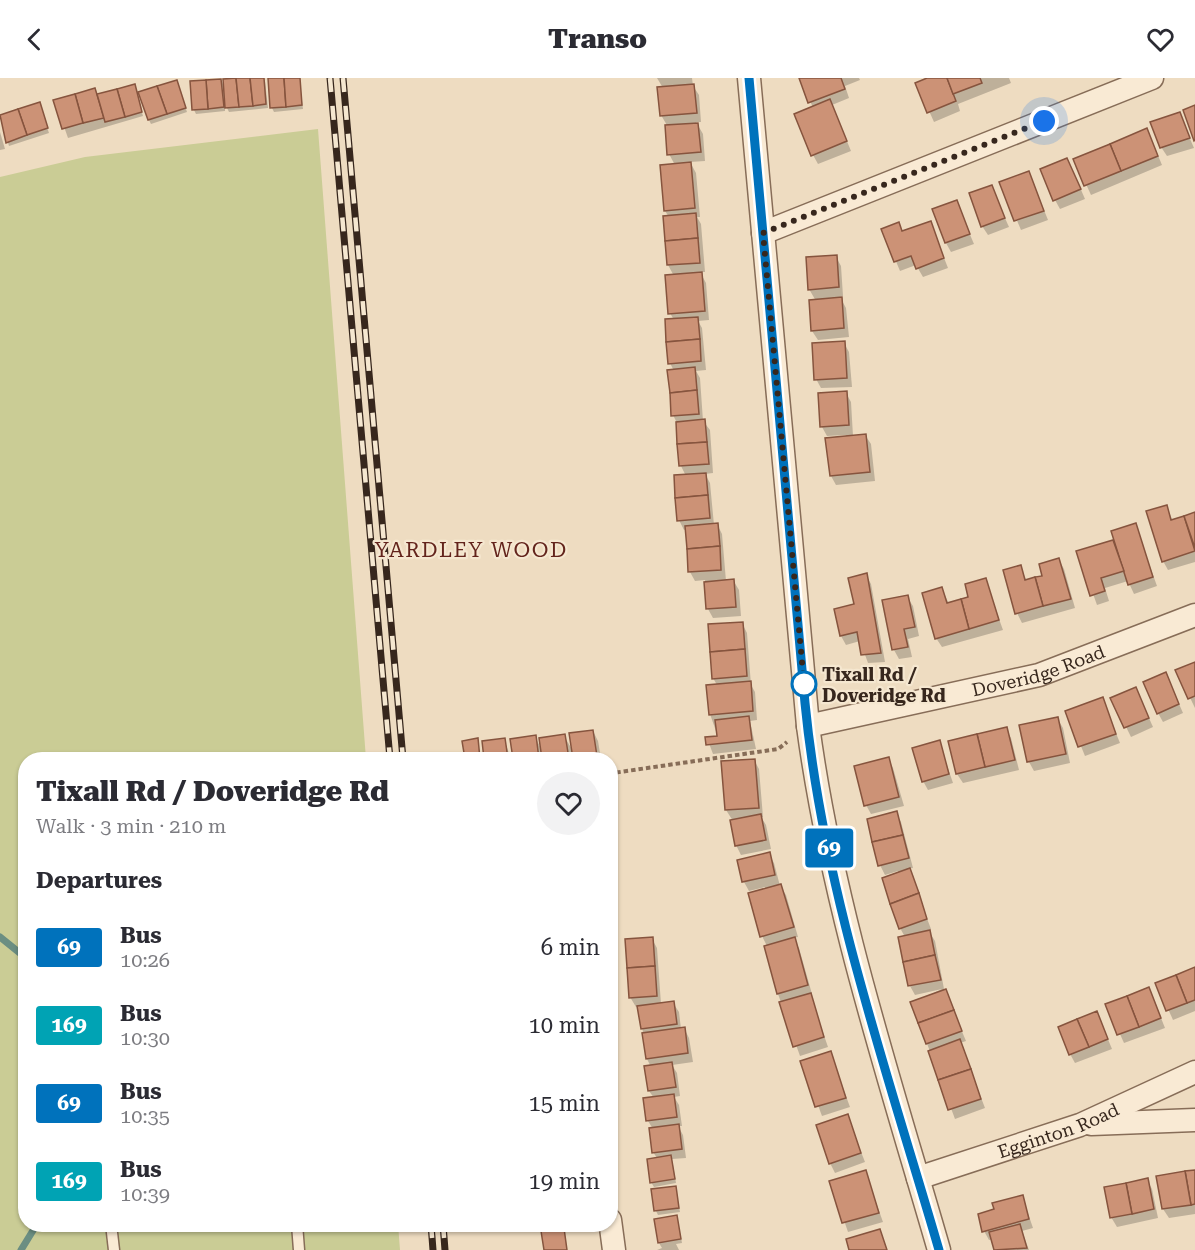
<!DOCTYPE html>
<meta charset="utf-8">
<style>
:root{--surface:#fff;--page:#f2f2f3;--text:#2b2b33;--muted:#7c7c81}
body{margin:0;font-family:"Roboto Serif",serif;background:var(--page);color:var(--text);height:100vh;display:flex;flex-direction:column;font-size:22px;white-space:nowrap}
*{box-sizing:border-box;margin:0}
p{font-size:20px;color:var(--muted)}
.icon{flex:none;width:33px;height:33px;fill:none;stroke:currentColor;stroke-width:2;stroke-linecap:round;stroke-linejoin:round}
.map{position:relative;flex:1;overflow:hidden}
.drawer{position:absolute;left:18px;top:674px;width:600px;height:480px;display:flex;flex-direction:column;background:var(--surface);border-radius:24px;box-shadow:0 2px 4px #0004}
.drawer>*{flex:none}
.badge{padding:0 12px;border-radius:4px;font-size:21px;line-height:39px}
.you{position:absolute;width:30px;height:30px;margin:-15px;border:4px solid #fff;border-radius:50%;background:#1a73e8;box-shadow:0 0 0 9px #1a73e833}
.map>.badge{position:absolute;translate:-50% -50%;box-shadow:0 0 0 3px #fff}
h2{padding:0 18px;font-size:22px;line-height:54px}
.round{display:grid;place-items:center;flex:none;width:63px;height:63px;border-radius:32px;background:var(--page)}
.summary{display:flex;align-items:center;justify-content:space-between;height:102px;padding:0 18px}
h1{font-size:28px;font-weight:800;line-height:45px}
ul{padding:0;list-style:none}
li{display:flex;align-items:center;gap:18px;height:78px;padding:0 18px}
li div{flex:1}
li b{display:block;font-size:22px}
li em{font-style:normal}
li .badge{min-width:66px;font-weight:700;text-align:center}
header{display:flex;justify-content:space-between;align-items:center;height:78px;padding:0 18px;background:var(--surface);font-size:27px;font-weight:800}
.map>svg:first-child{display:block}
.green{fill:#cacc95}
.shadow{fill:#0003}
.lines{fill:none;stroke-linecap:round;stroke-linejoin:round}
.stream{stroke:#6b8e82;stroke-width:7}
.building{fill:#cc9276;stroke:#86543e;stroke-width:1.5}
.service-casing{stroke:#876d58;stroke-width:13}
.minor-casing{stroke:#876d58;stroke-width:25}
.path{stroke:#876d58;stroke-width:4;stroke-dasharray:4.5 3;stroke-linecap:butt}
.service{stroke:#f9ead4;stroke-width:10}
.minor{stroke:#f9ead4;stroke-width:22}
.rail-casing{stroke:#37271d;stroke-width:7}
.rail{stroke:#f5e7d0;stroke-width:4.5;stroke-dasharray:14;stroke-linecap:butt}
.line-casing{stroke:#fff;stroke-width:14}
.line{stroke:#0072bc;stroke-width:9}
.walk{stroke:#37271d;stroke-width:6;stroke-dasharray:0 10.8}
.stop-dot{fill:#fff;stroke:#0072bc;stroke-width:3}
.labels{text-anchor:middle;dominant-baseline:central;stroke-width:4.5;stroke-linejoin:round;paint-order:stroke}
.street-label{font-size:18px;fill:#37271d;stroke:#f5e7d0}
.stop-label{font-size:18px;font-weight:bold;fill:#37271d;stroke:#f5e7d0;text-anchor:start}
.quarter-label{font-size:21px;letter-spacing:1.5px;fill:#63241c;stroke:#f5e7d0}
</style>
<header><svg class="icon" aria-label="back" viewBox="0 0 24 24"><path d="M15 5l-7 7 7 7"/></svg>Transo<svg class="icon" aria-label="heart" viewBox="0 0 24 24"><path d="M12 20l-8-8c-3-5 5-10 8-4 3-6 11-1 8 4z"/></svg></header>
<div class="map">
<svg width="1195" height="1172" viewBox="0 0 1195 1172">
<rect width="100%" height="100%" fill="#eedcc1"/>
<polygon class="green" points="318,51 366,681 26,681 26,1146 398,1146 400,1172 0,1172 0,99 85,79"/>
<g class="shadow">
<polygon points="252,0 263,0 265,3 268,30 229,34 225,26 225,33 196,36 194,32 221,2 225,10"/>
<polygon points="299,0 303,31 274,34 272,30"/>
<polygon points="657,0 692,0 693,8 699,17 701,44 696,44 703,56 705,83 690,84 696,95 700,139 697,139 701,146 705,194 700,194 706,205 709,242 698,243 702,250 706,292 696,293 700,300 703,343 710,352 713,395 705,396 710,405 714,447 717,446 722,456 726,503 733,502 739,512 741,538 713,540 708,531 705,502 695,503 690,494 687,451 684,452 679,442 686,398 681,388 677,345 673,337 674,293 670,285 674,242 670,235 674,198 668,187 664,139 669,139 665,133 675,87 669,76 668,49 661,37 663,10"/>
<polygon points="801,0 859,0 860,2 845,8 849,20 832,27 851,73 818,86 813,77 813,30"/>
<polygon points="931,0 1009,0 1011,5 958,26 960,33 934,44 917,6"/>
<polygon points="134,8 143,38 68,60 55,23 95,12 98,17"/>
<polygon points="178,8 187,34 151,46 149,42"/>
<polygon points="39,26 49,55 9,68 0,39"/>
<polygon points="1179,36 1194,70 1167,78 1161,69"/>
<polygon points="0,54 5,71 0,72"/>
<polygon points="1151,61 1162,87 1091,117 1075,82"/>
<polygon points="1072,91 1085,121 1060,131 1055,122"/>
<polygon points="1029,95 1048,142 1021,152 1001,105"/>
<polygon points="991,109 1009,149 988,157 982,148"/>
<polygon points="956,124 974,166 951,174 946,165"/>
<polygon points="930,144 948,190 923,199 916,187 900,193 883,152 898,146 903,154"/>
<polygon points="836,179 841,188 843,218 840,219 846,230 849,259 818,262 812,253 816,223 809,211"/>
<polygon points="844,265 849,274 852,309 821,310 816,301"/>
<polygon points="846,315 851,324 853,358 865,357 871,366 875,403 836,407 831,398 846,357 827,358 822,349"/>
<polygon points="1166,428 1173,443 1195,436 1195,484 1168,492 1163,483"/>
<polygon points="1135,447 1157,508 1134,516 1128,503 1105,510 1109,523 1097,527 1078,474 1115,463"/>
<polygon points="1059,482 1064,491 1075,530 1022,545 1017,535 1020,489 1027,503 1044,499"/>
<polygon points="866,497 871,506 885,584 868,585 860,563 846,567 841,558 856,527"/>
<polygon points="985,502 1003,552 942,569 936,560 942,511 949,526 970,520"/>
<polygon points="907,519 913,528 919,558 908,561 912,579 899,581 894,572 884,524"/>
<polygon points="742,545 747,555 751,607 755,614 757,642 750,643 756,671 713,676 707,660 718,659 710,636 717,607 713,600"/>
<polygon points="1195,585 1195,630 1177,593"/>
<polygon points="1170,605 1183,635 1163,644 1158,635"/>
<polygon points="1112,620 1140,620 1153,649 1131,659"/>
<polygon points="1102,621 1120,665 1085,678 1067,634"/>
<polygon points="1057,640 1063,650 1070,685 1034,693 1029,684 1021,648"/>
<polygon points="1006,651 1011,660 1019,692 963,705 957,696"/>
<polygon points="593,653 598,663 601,681 574,681 571,675 572,681 514,681 535,659 542,672 564,658 573,673"/>
<polygon points="504,661 511,681 486,681"/>
<polygon points="939,664 953,705 928,712 923,703"/>
<polygon points="888,680 893,690 904,728 871,736 866,727"/>
<polygon points="754,682 759,691 763,739 761,739 766,747 771,771 741,777 736,767 733,743 726,732"/>
<polygon points="896,735 901,744 913,790 908,791 931,851 928,852 935,863 944,911 966,963 960,965 985,1030 955,1041 912,925 942,911 915,917 910,908 900,860 905,859 900,850 898,796 898,793 885,797 880,787"/>
<polygon points="769,776 774,785 780,808 786,817 798,859 793,860 799,870 812,916 810,917 828,969 800,978 778,916 767,868 762,858 765,809 749,813 744,804"/>
<polygon points="652,861 657,870 661,926 673,925 679,934 681,951 684,950 689,960 693,984 672,987 677,995 680,1018 674,1019 679,1027 682,1048 678,1048 683,1057 686,1080 672,1081 676,1105 654,1109 651,1104 657,1080 653,1074 653,1051 648,1043 654,1020 649,1013 651,989 647,981 639,928 636,929 630,919"/>
<polygon points="1195,891 1195,933 1173,942 1157,906"/>
<polygon points="1153,920 1165,950 1124,965 1107,927"/>
<polygon points="1097,935 1112,971 1075,985 1070,976"/>
<polygon points="830,975 850,1029 822,1038 802,984"/>
<polygon points="847,1038 865,1084 835,1095 830,1085"/>
<polygon points="1195,1093 1195,1136 1169,1140 1163,1131"/>
<polygon points="865,1094 883,1144 848,1154 831,1104"/>
<polygon points="1147,1102 1152,1111 1158,1140 1117,1149 1111,1139"/>
<polygon points="675,1109 680,1134 658,1137 656,1133"/>
<polygon points="1022,1118 1033,1150 1022,1153 1029,1172 996,1172 993,1161 989,1162 984,1153 996,1132"/>
<polygon points="677,1139 682,1165 676,1166 679,1172 657,1172 662,1170 659,1165"/>
<polygon points="545,1146 566,1146 566,1149 562,1149 567,1172 545,1172 548,1153"/>
</g>
<g class="lines">
<g class="stream">
<polyline points="0,859 26,880"/>
<polyline points="21,1172 37,1146"/>
</g>
</g>
<g class="building">
<polygon points="236,0 239,29 225,30 223,1"/>
<polygon points="236,0 250,0 253,28 239,29"/>
<polygon points="250,0 264,0 266,26 253,28"/>
<polygon points="268,0 284,0 286,29 270,30"/>
<polygon points="284,0 300,0 302,27 286,29"/>
<polygon points="799,0 841,0 845,11 808,25"/>
<polygon points="927,0 947,0 956,23 927,35 915,5"/>
<polygon points="947,0 980,0 982,5 953,16"/>
<polygon points="221,1 224,29 208,31 206,2"/>
<polygon points="177,2 186,30 167,36 157,8"/>
<polygon points="206,2 208,31 192,32 190,3"/>
<polygon points="135,6 142,34 125,39 117,11"/>
<polygon points="694,6 697,35 660,38 657,9"/>
<polygon points="157,8 167,36 148,42 138,14"/>
<polygon points="95,10 104,40 83,45 75,16"/>
<polygon points="117,11 125,39 105,44 97,16"/>
<polygon points="75,16 83,45 62,51 53,22"/>
<polygon points="830,21 847,63 811,78 794,36"/>
<polygon points="40,24 48,50 27,57 18,31"/>
<polygon points="1195,27 1195,62 1194,63 1183,32"/>
<polygon points="18,31 27,57 6,65 0,37"/>
<polygon points="1180,34 1190,60 1160,70 1150,44"/>
<polygon points="698,45 701,74 667,77 665,47"/>
<polygon points="1147,50 1158,78 1121,93 1110,66"/>
<polygon points="1110,66 1121,93 1084,108 1073,81"/>
<polygon points="1067,80 1081,111 1053,123 1040,91"/>
<polygon points="691,84 695,130 664,133 660,87"/>
<polygon points="1029,93 1044,133 1014,143 999,104"/>
<polygon points="992,107 1005,140 981,149 969,115"/>
<polygon points="957,122 970,156 945,165 932,131"/>
<polygon points="696,135 698,160 665,163 663,138"/>
<polygon points="931,143 944,180 916,191 911,178 894,184 881,151 899,144 902,153"/>
<polygon points="698,160 700,185 667,187 665,163"/>
<polygon points="837,177 839,209 808,212 806,179"/>
<polygon points="702,194 705,233 668,236 665,197"/>
<polygon points="842,219 844,250 811,253 809,222"/>
<polygon points="698,239 700,261 666,264 665,241"/>
<polygon points="700,261 701,283 668,286 666,264"/>
<polygon points="845,263 847,300 814,302 812,265"/>
<polygon points="695,289 697,312 670,315 667,292"/>
<polygon points="697,312 699,336 671,338 670,315"/>
<polygon points="847,313 849,347 820,349 818,315"/>
<polygon points="705,341 707,364 677,366 676,344"/>
<polygon points="866,356 870,394 830,398 825,360"/>
<polygon points="707,364 709,386 679,388 677,366"/>
<polygon points="706,395 708,417 675,420 674,397"/>
<polygon points="708,417 710,440 677,443 675,420"/>
<polygon points="1167,427 1171,442 1184,438 1195,473 1162,484 1146,433"/>
<polygon points="1195,434 1195,470 1184,438"/>
<polygon points="718,445 720,468 687,471 685,448"/>
<polygon points="1136,445 1153,499 1128,507 1111,453"/>
<polygon points="1113,462 1124,493 1101,500 1105,513 1090,518 1076,473"/>
<polygon points="720,468 721,492 688,494 687,471"/>
<polygon points="1059,480 1071,521 1043,528 1035,499 1042,498 1039,486"/>
<polygon points="1021,487 1025,502 1035,499 1043,528 1015,536 1003,492"/>
<polygon points="867,495 881,575 861,577 857,554 840,558 834,531 854,526 848,500"/>
<polygon points="986,500 999,542 969,551 961,521 968,519 965,506"/>
<polygon points="734,501 736,529 706,531 704,504"/>
<polygon points="942,509 947,525 961,521 969,551 935,561 922,515"/>
<polygon points="908,517 915,549 904,551 908,569 892,572 882,522"/>
<polygon points="743,544 745,571 710,574 708,546"/>
<polygon points="745,571 747,598 712,601 710,574"/>
<polygon points="1195,584 1195,618 1188,621 1175,592"/>
<polygon points="1166,594 1179,626 1157,636 1143,604"/>
<polygon points="751,603 753,633 709,637 706,607"/>
<polygon points="1136,609 1149,640 1124,650 1110,620"/>
<polygon points="1103,619 1116,656 1078,669 1065,633"/>
<polygon points="749,638 752,662 706,667 705,659 717,658 715,642"/>
<polygon points="1058,639 1066,676 1027,684 1019,647"/>
<polygon points="1007,649 1015,682 985,689 977,656"/>
<polygon points="593,652 597,678 573,681 569,655"/>
<polygon points="565,656 569,681 542,681 539,660"/>
<polygon points="977,656 985,689 956,696 948,663"/>
<polygon points="536,657 539,681 513,681 510,661"/>
<polygon points="478,660 480,681 465,681 462,663"/>
<polygon points="505,660 508,681 484,681 482,663"/>
<polygon points="940,662 949,696 922,704 912,670"/>
<polygon points="889,679 899,719 864,728 854,688"/>
<polygon points="755,681 759,730 725,732 721,683"/>
<polygon points="897,733 903,757 872,764 867,741"/>
<polygon points="761,736 766,762 735,768 730,742"/>
<polygon points="903,757 909,780 878,788 872,764"/>
<polygon points="770,774 775,797 742,804 737,782"/>
<polygon points="910,790 919,815 890,826 882,800"/>
<polygon points="781,806 794,849 760,859 748,815"/>
<polygon points="919,815 927,841 899,851 890,826"/>
<polygon points="930,852 935,877 903,884 898,859"/>
<polygon points="653,859 655,888 627,890 625,861"/>
<polygon points="795,859 808,907 777,916 764,868"/>
<polygon points="935,877 941,902 908,908 903,884"/>
<polygon points="655,888 657,918 629,920 627,890"/>
<polygon points="1195,889 1195,922 1187,925 1176,897"/>
<polygon points="1176,897 1187,925 1166,933 1155,905"/>
<polygon points="1149,909 1161,940 1139,949 1127,918"/>
<polygon points="946,911 954,932 918,945 910,924"/>
<polygon points="811,915 824,959 793,969 779,924"/>
<polygon points="1127,918 1139,949 1117,957 1105,926"/>
<polygon points="674,923 677,946 641,951 637,928"/>
<polygon points="954,932 962,953 926,966 918,945"/>
<polygon points="1097,933 1108,961 1089,969 1077,941"/>
<polygon points="1077,941 1089,969 1069,977 1058,949"/>
<polygon points="685,949 688,975 646,981 642,955"/>
<polygon points="960,961 971,991 938,1002 928,973"/>
<polygon points="831,973 846,1020 815,1029 800,983"/>
<polygon points="672,984 676,1009 648,1013 644,988"/>
<polygon points="971,991 981,1021 948,1032 938,1002"/>
<polygon points="674,1016 677,1039 646,1043 643,1020"/>
<polygon points="848,1036 861,1075 829,1086 816,1047"/>
<polygon points="679,1046 682,1071 652,1075 649,1050"/>
<polygon points="671,1077 675,1101 650,1105 647,1081"/>
<polygon points="866,1092 879,1135 842,1145 829,1103"/>
<polygon points="1195,1092 1195,1126 1191,1127 1185,1093"/>
<polygon points="1185,1093 1191,1127 1162,1131 1156,1098"/>
<polygon points="1148,1100 1154,1131 1132,1136 1126,1105"/>
<polygon points="1126,1105 1132,1136 1110,1140 1104,1109"/>
<polygon points="676,1108 679,1130 654,1133 651,1111"/>
<polygon points="1023,1117 1029,1141 982,1154 978,1136 994,1131 992,1125"/>
<polygon points="677,1137 681,1161 658,1165 654,1141"/>
<polygon points="1020,1146 1027,1170 994,1172 989,1154"/>
<polygon points="564,1150 567,1172 544,1172 541,1153"/>
<polygon points="880,1151 887,1172 849,1172 846,1161"/>
</g>
<g class="lines">
<g class="service-casing">
<g id="service">
<polyline points="111,1146 114,1172"/>
<polyline points="297,1146 299,1172"/>
</g>
</g>
<g class="minor-casing">
<g id="minor">
<path d="M749,0l59,648c24,179 81,351 131,524"/>
<polyline points="763,155 1152,0"/>
<path id="s1" d="M808,648l231,-51 156,-60"/>
<polyline points="1091,1046 1195,1042"/>
<path id="s2" d="M918,1100l162,-53 115,-53"/>
<polyline points="610,1142 614,1172"/>
</g>
</g>
<polyline class="path" points="610,698 613,695 778,671 787,664"/>
<use href="#service" class="service"/>
<use href="#minor" class="minor"/>
<g class="rail-casing">
<g id="rail">
<polyline points="330,0 390,681"/>
<polyline points="343,0 403,681"/>
<polyline points="431,1146 433,1172"/>
<polyline points="443,1146 445,1172"/>
</g>
</g>
<use href="#rail" class="rail"/>
</g>
<g class="lines">
<g class="line-casing">
<path id="line" d="M749,0l56,625c18,186 82,368 134,547"/>
</g>
<use href="#line" class="line"/>
<polyline class="walk" points="804,606 763,155 1044,43"/>
</g>
<circle class="stop-dot" cx="804" cy="606" r="12"/>
<g class="labels">
<g class="street-label">
<text stroke="none"><textPath href="#s1" startOffset="237">Doveridge Road</textPath></text>
<text stroke="none"><textPath href="#s2" startOffset="148">Egginton Road</textPath></text>
</g>
<g class="stop-label">
<text x="822" y="596">Tixall Rd /<tspan x="822" dy="21">Doveridge Rd</tspan></text>
</g>
<g class="quarter-label">
<text x="471" y="472">YARDLEY WOOD</text>
</g>
</g>
</svg>
<div class="you" style="left:1044px;top:43px"></div>
<b class="badge" style="left:829px;top:770px;background:#0072bc;color:#fff">69</b>
<section class="drawer">
<div class="summary"><div><h1>Tixall Rd / Doveridge Rd</h1><p>Walk · 3 min · 210 m</p></div><a class="round"><svg class="icon" aria-label="heart" viewBox="0 0 24 24"><path d="M12 20l-8-8c-3-5 5-10 8-4 3-6 11-1 8 4z"/></svg></a></div>
<h2>Departures</h2>
<ul>
<li><span class="badge" style="background:#0072bc;color:#fff">69</span><div><b>Bus</b><p>10:26</p></div><em>6 min</em></li>
<li><span class="badge" style="background:#00a3b4;color:#fff">169</span><div><b>Bus</b><p>10:30</p></div><em>10 min</em></li>
<li><span class="badge" style="background:#0072bc;color:#fff">69</span><div><b>Bus</b><p>10:35</p></div><em>15 min</em></li>
<li><span class="badge" style="background:#00a3b4;color:#fff">169</span><div><b>Bus</b><p>10:39</p></div><em>19 min</em></li>
</ul>
</section>
</div>
